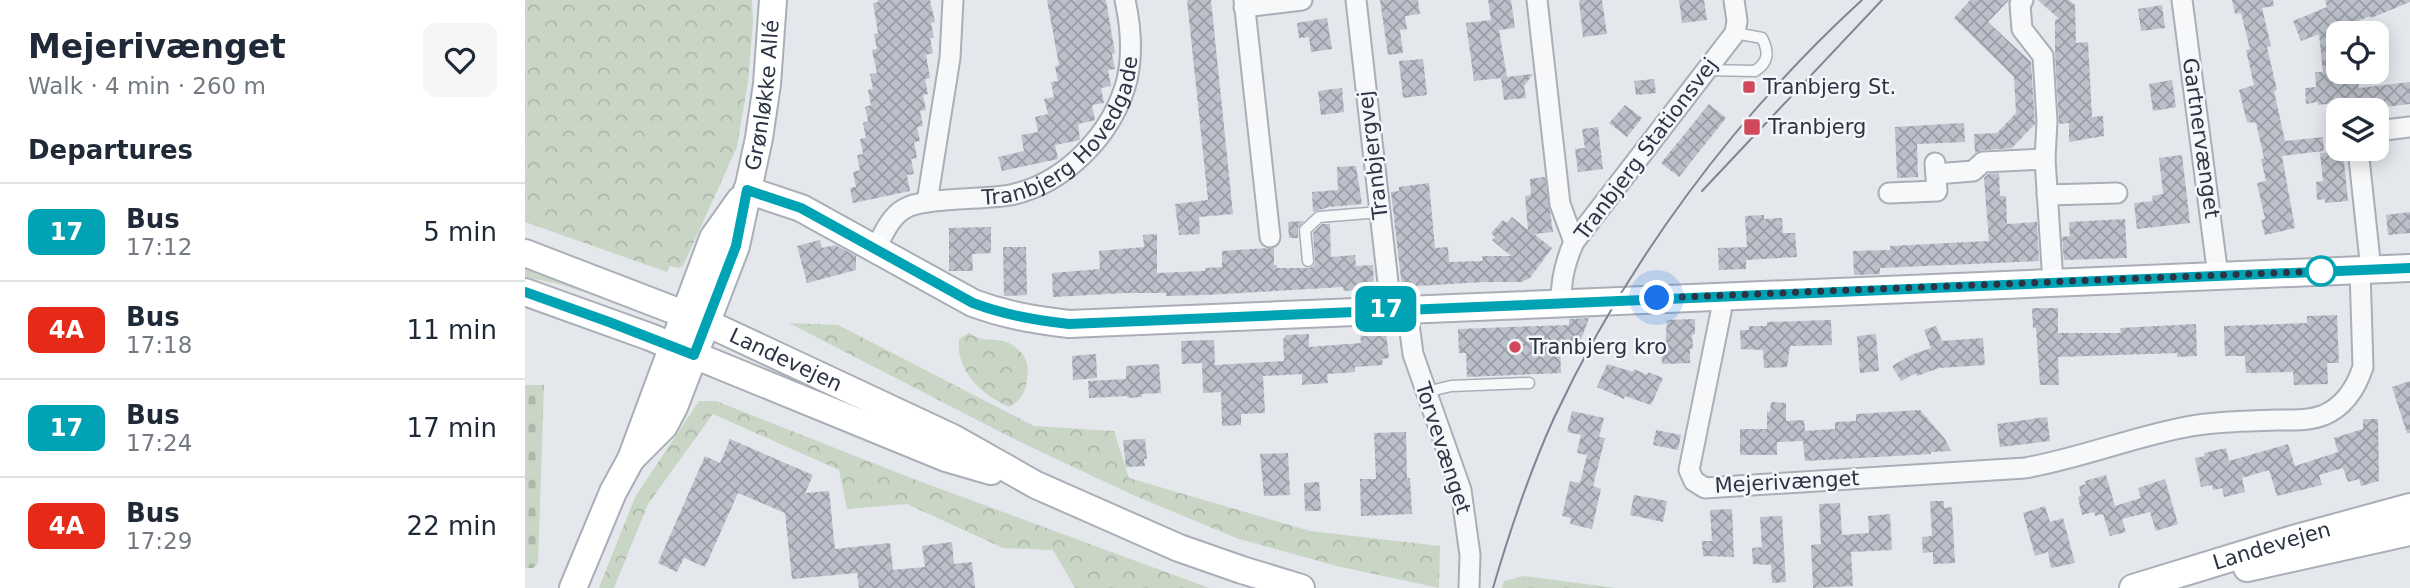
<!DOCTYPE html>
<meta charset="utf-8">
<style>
:root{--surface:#fff;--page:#f6f6f7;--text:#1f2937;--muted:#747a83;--line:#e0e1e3}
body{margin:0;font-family:"DejaVu Sans",sans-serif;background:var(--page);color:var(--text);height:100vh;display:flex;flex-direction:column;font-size:26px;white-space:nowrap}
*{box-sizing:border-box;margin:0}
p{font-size:23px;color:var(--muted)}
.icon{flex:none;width:38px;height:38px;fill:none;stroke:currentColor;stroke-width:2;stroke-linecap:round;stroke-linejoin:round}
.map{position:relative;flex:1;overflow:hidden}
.details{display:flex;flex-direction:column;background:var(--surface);width:525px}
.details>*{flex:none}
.badge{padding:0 14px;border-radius:10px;font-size:24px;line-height:46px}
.controls{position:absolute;left:1801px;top:21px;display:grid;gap:14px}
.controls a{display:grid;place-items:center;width:63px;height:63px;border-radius:14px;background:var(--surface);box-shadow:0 4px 18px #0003;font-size:35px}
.you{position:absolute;width:35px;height:35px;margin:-18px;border:5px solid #fff;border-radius:50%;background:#1a73e8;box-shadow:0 0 0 10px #1a73e833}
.map>.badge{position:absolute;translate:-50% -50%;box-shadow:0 0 0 4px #fff}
h2{padding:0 28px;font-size:26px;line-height:63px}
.round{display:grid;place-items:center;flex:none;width:74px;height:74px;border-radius:14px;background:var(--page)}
.summary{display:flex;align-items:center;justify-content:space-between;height:119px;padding:0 28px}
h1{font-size:33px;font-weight:700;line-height:52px}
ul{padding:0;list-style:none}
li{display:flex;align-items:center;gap:21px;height:98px;padding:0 28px;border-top:2px solid var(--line)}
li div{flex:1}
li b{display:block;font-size:26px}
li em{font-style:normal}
li .badge{min-width:77px;font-weight:700;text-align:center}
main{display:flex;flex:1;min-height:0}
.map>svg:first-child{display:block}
.green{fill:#c9d6c5}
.forest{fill:url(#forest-crowns)}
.cemetery{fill:url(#cemetery-stones)}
.building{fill:url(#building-cross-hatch)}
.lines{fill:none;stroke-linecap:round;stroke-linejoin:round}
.lane-casing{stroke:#a9aeb7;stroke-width:13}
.street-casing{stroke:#a9aeb7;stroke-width:23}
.secondary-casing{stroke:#a9aeb7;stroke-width:30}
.lane{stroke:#f7f8fa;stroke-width:10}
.street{stroke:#f7f8fa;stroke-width:19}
.secondary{stroke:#fff;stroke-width:26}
.tram{stroke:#7d8696;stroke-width:2}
.line-casing{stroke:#fff;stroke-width:16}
.line{stroke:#00a3b4;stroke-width:10}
.walk{stroke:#2b3445;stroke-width:7;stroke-dasharray:0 12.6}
.poi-dot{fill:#d1495b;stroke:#f4f6f9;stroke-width:2.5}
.stop-dot{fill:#fff;stroke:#00a3b4;stroke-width:3.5}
.labels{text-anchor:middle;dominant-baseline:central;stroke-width:5;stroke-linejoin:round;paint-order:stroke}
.poi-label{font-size:21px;fill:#2b3445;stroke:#f4f6f9;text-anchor:start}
.street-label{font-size:21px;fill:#2b3445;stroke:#f4f6f9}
</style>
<main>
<section class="details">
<div class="summary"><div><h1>Mejerivænget</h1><p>Walk · 4 min · 260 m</p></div><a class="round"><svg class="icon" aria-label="heart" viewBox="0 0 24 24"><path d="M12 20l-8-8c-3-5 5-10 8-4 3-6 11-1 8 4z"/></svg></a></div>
<h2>Departures</h2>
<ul>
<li><span class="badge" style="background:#00a3b4;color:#fff">17</span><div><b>Bus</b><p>17:12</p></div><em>5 min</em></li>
<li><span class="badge" style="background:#e52b18;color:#fff">4A</span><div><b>Bus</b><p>17:18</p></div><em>11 min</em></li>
<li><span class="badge" style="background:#00a3b4;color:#fff">17</span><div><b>Bus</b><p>17:24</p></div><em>17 min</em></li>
<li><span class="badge" style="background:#e52b18;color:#fff">4A</span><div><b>Bus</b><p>17:29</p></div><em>22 min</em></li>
</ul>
</section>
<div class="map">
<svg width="1885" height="588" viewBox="0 0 1885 588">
<defs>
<pattern id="forest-crowns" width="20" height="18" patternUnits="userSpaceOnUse" patternTransform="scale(1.75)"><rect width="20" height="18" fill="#c9d6c5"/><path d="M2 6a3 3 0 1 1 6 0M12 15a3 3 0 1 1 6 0" fill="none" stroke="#adb8ab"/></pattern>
<pattern id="cemetery-stones" width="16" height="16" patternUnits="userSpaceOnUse" patternTransform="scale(1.75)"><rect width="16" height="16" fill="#c9d6c5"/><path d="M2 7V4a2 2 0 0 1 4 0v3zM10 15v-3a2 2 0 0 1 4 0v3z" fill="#adb8ab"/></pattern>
<pattern id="building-cross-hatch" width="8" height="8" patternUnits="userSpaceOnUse" patternTransform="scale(1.75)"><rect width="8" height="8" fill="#bbc0ca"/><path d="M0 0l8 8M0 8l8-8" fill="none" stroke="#989da6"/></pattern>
</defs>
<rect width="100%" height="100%" fill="#e4e7ec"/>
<polygon class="green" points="0,265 128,316 38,285 0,277"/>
<g class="forest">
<polygon points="0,0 227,0 228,23 223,82 212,147 158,266 153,268 145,266 142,272 0,222"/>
<polygon points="264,323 313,325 509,426 589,431 604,478 785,531 915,546 914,588 812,566 714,539 608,495 487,438"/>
<path d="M444,333c19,14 36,-2 54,22 6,8 5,17 4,26 -3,14 -6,19 -18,26 -26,-11 -54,-36 -50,-68z"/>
<polygon points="174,401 191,401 386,478 684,588 550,588 528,550 478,548 382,504 322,509 314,470 188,414 123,504 89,588 74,588 110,497"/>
<polygon points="999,576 1091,588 977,588 979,581"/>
</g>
<polygon class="cemetery" points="0,385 19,385 13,563 8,568 0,568"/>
<g class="building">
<polygon points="353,0 405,0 410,22 406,23 409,38 405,38 408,53 401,55 405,78 400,79 403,94 398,95 401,110 395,111 398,126 392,127 395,141 389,142 392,158 386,159 389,174 382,175 385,191 328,203 325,188 331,187 328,172 335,170 332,155 338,154 335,139 341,138 338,123 343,121 340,107 346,105 343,90 348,89 345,74 352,73 347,50 352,49 349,34 353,33 348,3 353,2"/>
<polygon points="522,0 581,0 590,53 587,54 590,69 583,70 586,86 576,88 579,103 567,105 570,120 553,124 555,140 530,145 533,159 477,171 473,157 499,151 496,135 513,132 510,117 523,114 519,99 529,97 526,82 533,81 530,66 534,65"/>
<polygon points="662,0 686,0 708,214 674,217 675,234 654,235 650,204 683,200"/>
<polygon points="855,0 893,0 895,14 880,16 882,29 875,30 878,53 863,55"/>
<polygon points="963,0 986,0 990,28 974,30 982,77 1008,74 999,86 1001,98 979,100 976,78 949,81 941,23 966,20"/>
<polygon points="1054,0 1077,0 1082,34 1058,37"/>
<polygon points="1154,0 1179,0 1182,20 1157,23"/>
<polygon points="1445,0 1484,0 1463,22 1506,62 1510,124 1487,148 1457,150 1450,153 1449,134 1472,133 1491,113 1489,77 1429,18"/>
<polygon points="1513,0 1544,0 1550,5 1551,43 1563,42 1567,117 1578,116 1579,136 1544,142 1544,123 1534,124 1530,53 1530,20 1534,19"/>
<polygon points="1707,0 1748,0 1749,6 1737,8 1746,46 1742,47 1752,90 1749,91 1760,141 1798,137 1799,151 1757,156 1770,228 1740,235 1736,220 1740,219 1732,183 1741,181 1736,159 1739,158 1731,123 1722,122 1714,90 1729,85 1721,50 1725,49 1716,13 1710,14"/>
<polygon points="1800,0 1885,0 1885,2 1846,18 1845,16 1813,29 1813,72 1832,72 1834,88 1885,82 1885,104 1836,110 1835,100 1793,105 1793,102 1781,104 1780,88 1791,87 1790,72 1798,72 1794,34 1776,41 1768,21 1802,7"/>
<polygon points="1637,5 1640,28 1616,31 1613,9"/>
<polygon points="802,18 807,49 786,52 784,37 774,38 772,23"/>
<polygon points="898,59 902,95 878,98 874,61"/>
<polygon points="1129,79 1131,93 1111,95 1109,81"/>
<polygon points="1647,80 1651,107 1628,111 1624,84"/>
<polygon points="817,88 819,112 796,115 793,91"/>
<polygon points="1184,104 1201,118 1154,177 1136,163"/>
<polygon points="1100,105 1117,118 1102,137 1084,123"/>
<polygon points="1439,123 1440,142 1392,144 1393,177 1372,178 1370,127"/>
<polygon points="1073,127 1078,169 1053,172 1050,149 1060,148 1057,129"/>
<polygon points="1818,151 1823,201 1800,203 1800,199 1792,200 1791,182 1798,181 1795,153"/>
<polygon points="1657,155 1665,223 1612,229 1609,203 1628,201 1627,196 1638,194 1634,158"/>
<polygon points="831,166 837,204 804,207 788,212 787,192 813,190 812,167"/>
<polygon points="1474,173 1475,196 1481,196 1482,224 1512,222 1514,261 1355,268 1355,274 1329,275 1328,251 1365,250 1365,246 1464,241 1459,178 1463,174"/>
<polygon points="1020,177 1028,232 1009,234 1027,248 1005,278 996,282 958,282 877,287 866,192 874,191 874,187 904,183 910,248 923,247 924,262 958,261 957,256 986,256 967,240 970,237 966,233 978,220 982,223 987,217 1003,230 1000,196 1006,195 1005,179"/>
<polygon points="1885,212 1885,233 1863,235 1861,215"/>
<polygon points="1239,215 1239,219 1257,218 1258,233 1270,233 1272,257 1221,260 1221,269 1194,270 1193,248 1222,247 1220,216"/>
<polygon points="1600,219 1602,258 1539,260 1537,237 1545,236 1544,222"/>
<polygon points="779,221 773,228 773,238 764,238 763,222"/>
<polygon points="797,224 805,224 806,257 830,255 831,266 848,265 849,289 819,291 818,287 681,295 641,296 641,293 600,293 528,297 527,273 575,269 574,251 619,247 618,235 632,234 632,273 680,271 680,268 697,267 697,251 728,249 749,248 749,265 752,265 752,268 784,268 789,266 790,261 788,233"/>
<polygon points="466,227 466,253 447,254 448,271 424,271 424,228"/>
<polygon points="295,240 297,248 310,245 331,256 331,270 282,283 272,246"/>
<polygon points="478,247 501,247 502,295 479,296"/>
<polygon points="1507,308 1533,308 1533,333 1596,333 1595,328 1671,324 1672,356 1652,357 1652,353 1533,357 1534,385 1515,385 1511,328 1508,328"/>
<polygon points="1812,315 1814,363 1802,363 1803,384 1769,385 1768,372 1721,373 1720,356 1700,356 1699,326 1782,323 1782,316"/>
<polygon points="1064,318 1054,345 1046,346 1046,348 1035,349 1036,373 942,377 941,353 934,353 933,329 1044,325 1044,319"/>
<polygon points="1170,319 1170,334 1167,335 1168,349 1165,349 1165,363 1137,364 1136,348 1140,348 1142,320"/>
<polygon points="1306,320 1307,345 1265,346 1262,367 1239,368 1238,350 1216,349 1215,330 1224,330 1224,326 1242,326 1242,322"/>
<polygon points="1411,326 1417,341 1458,338 1460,365 1414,368 1392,376 1391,373 1376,381 1367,366 1386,355 1406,348 1399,330"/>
<polygon points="861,332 864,358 857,359 858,365 830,367 830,372 802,374 803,383 777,385 777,374 738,376 740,413 716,414 716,425 697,426 696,392 678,393 677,363 657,364 656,341 689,340 690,365 759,361 758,340 761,335 784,334 784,347 836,343 835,334"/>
<polygon points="1351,334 1354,371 1335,373 1332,336"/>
<polygon points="571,354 572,378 548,380 547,356"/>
<polygon points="634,364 636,393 617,394 617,397 603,398 602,396 564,398 563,381 601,379 601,366"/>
<polygon points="1082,364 1108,372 1109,369 1122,375 1123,372 1138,378 1126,405 1100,396 1099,399 1072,387"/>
<polygon points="1885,381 1885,433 1882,433 1867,387"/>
<polygon points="1246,402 1261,403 1261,421 1279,420 1280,431 1310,429 1310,422 1331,421 1331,414 1395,410 1420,439 1426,451 1406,452 1406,454 1280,461 1278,441 1252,442 1252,455 1215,455 1215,429 1242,429 1242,411 1245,412"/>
<polygon points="1047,411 1079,418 1074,437 1080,438 1068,486 1076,489 1067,529 1045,524 1046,518 1037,516 1045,481 1055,483 1062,455 1052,453 1056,435 1042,432"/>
<polygon points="1522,417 1525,441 1475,447 1472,424"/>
<polygon points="1838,419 1853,419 1854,481 1836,486 1834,479 1823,482 1818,468 1794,475 1797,485 1752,496 1744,470 1717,478 1720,492 1699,497 1697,488 1688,490 1687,485 1676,487 1670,458 1680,456 1679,453 1701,448 1704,461 1763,444 1770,466 1813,452 1809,438 1838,429"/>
<polygon points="1131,430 1156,435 1153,450 1128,445"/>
<polygon points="881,432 882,478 885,478 887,514 836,516 835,479 851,479 849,433"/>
<polygon points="205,439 288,475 280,493 304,491 310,549 365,543 368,570 400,567 397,546 427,542 429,564 447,562 450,588 334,588 332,573 267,579 260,513 213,493 180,567 159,558 152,572 133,563 180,456 195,463"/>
<polygon points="620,439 622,459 619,459 620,466 601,467 598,440"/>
<polygon points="763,453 765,495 739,496 735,454"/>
<polygon points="1581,475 1590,506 1616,498 1613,488 1640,479 1653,524 1631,531 1625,512 1597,519 1601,532 1585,536 1578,514 1570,516 1569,512 1557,515 1553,497 1556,496 1554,486 1561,484 1560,481"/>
<polygon points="794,482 796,511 780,511 779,483"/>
<polygon points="1109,495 1142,501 1138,522 1105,515"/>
<polygon points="1405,501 1419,501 1419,508 1427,507 1430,563 1408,564 1408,552 1398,553 1397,537 1407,536"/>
<polygon points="1315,503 1317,535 1344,533 1343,516 1365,514 1367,550 1326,552 1328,586 1288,588 1286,545 1296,544 1294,504"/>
<polygon points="1520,506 1525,522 1538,518 1550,563 1526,568 1523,552 1510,556 1498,513"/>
<polygon points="1207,509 1209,557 1178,556 1177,541 1187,541 1185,510"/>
<polygon points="1257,516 1261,582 1247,583 1246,565 1228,564 1227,548 1237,547 1235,517"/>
</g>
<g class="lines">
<g class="lane-casing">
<g id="lane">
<path d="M1180,70l50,1c14,-9 14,-19 7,-33l-27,-5"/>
<polyline points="783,261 780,230 794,217 855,212"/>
<polyline points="901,392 926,386 1004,383"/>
</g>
</g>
<g class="street-casing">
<g id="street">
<polyline points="719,0 745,237"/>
<polyline points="831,0 866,309"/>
<polyline points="1012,0 1035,204 1049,242"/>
<polyline points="1498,0 1495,4 1497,29 1518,56 1522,121 1520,159 1528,283"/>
<polyline points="1657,0 1693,276"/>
<polyline points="719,7 777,0"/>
<polyline points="1852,131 1885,127"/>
<polyline points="1833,149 1846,270"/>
<polyline points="1411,174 1448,171 1458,162 1520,159"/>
<polyline points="1364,193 1412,191 1410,163"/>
<polyline points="1522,195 1592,193"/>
<polyline points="402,202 425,58 428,0"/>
<path id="s1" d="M351,248c7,-13 14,-31 28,-39 18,-12 80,-9 106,-14 55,-11 103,-61 117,-115 6,-27 4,-53 -2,-80"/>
<path d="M1197,295l-1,17 -32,158 5,11 11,7 320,-20c57,-10 110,-32 166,-42 28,-5 57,-5 85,-6 16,0 33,1 48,-5 21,-9 32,-27 39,-48l-3,-97"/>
<path d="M1036,302c0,-23 4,-40 13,-60l161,-209 2,-12 -3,-21"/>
<polyline points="882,309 888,354 936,490 945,555 944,588"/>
</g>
</g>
<g class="secondary-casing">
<g id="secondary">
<path d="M222,190l54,18 172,95c32,12 62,17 96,21l1341,-56"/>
<path id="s2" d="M0,253l182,70 246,115 83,47 143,63 63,22 59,18"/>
<polyline points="0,292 125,337 421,458 466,471"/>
<path id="s3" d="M106,459l33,-33 10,-19 62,-161 23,-108 8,-54 6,-84"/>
<polyline points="1722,568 1885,532"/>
<polyline points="48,588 88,492 106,459 188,238 215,200"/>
<path id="s4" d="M1608,588l160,-49 117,-32"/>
</g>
</g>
<use href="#lane" class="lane"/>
<use href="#street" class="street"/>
<use href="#secondary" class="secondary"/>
<g class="tram">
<polyline points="1177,191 1357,0"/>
<path d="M968,588c17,-58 36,-115 61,-170 73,-156 181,-302 308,-418"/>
</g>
</g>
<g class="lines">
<g class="line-casing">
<path id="line" d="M0,292l84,30 85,33 42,-109 11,-56 54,18 172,95c32,12 62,17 96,21l1341,-56"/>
</g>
<use href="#line" class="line"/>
<polyline class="walk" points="1132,298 1796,271"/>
</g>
<g class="poi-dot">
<rect x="1217" y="80" width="14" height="14" rx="3.5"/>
<rect x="1218" y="118" width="18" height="18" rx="3.5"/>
<circle cx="990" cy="347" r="7"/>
</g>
<circle class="stop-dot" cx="1796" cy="271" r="14"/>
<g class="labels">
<g class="poi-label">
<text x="1238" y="87">Tranbjerg St.</text>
<text x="1243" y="127">Tranbjerg</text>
<text x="1004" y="347">Tranbjerg kro</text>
</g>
<g class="street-label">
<text stroke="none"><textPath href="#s3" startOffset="394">Grønløkke Allé</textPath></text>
<text stroke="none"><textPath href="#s1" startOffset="240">Tranbjerg Hovedgade</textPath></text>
<text transform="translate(1676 138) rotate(82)">Gartnervænget</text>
<text transform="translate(1121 149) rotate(-53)">Tranbjerg Stationsvej</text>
<text transform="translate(848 155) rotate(-97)">Tranbjergvej</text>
<text stroke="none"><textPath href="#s2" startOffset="282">Landevejen</textPath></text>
<text transform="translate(918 448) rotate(72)">Torvevænget</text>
<text transform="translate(1262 482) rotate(-3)">Mejerivænget</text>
<text stroke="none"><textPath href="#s4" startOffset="145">Landevejen</textPath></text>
</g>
</g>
</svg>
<div class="controls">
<a><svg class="icon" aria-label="locate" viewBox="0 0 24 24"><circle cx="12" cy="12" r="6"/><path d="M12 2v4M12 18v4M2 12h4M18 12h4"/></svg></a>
<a><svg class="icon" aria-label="layers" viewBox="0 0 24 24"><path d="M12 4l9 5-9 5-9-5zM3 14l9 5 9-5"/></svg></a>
</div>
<div class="you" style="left:1132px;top:298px"></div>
<b class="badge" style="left:861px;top:309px;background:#00a3b4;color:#fff">17</b>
</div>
</main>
